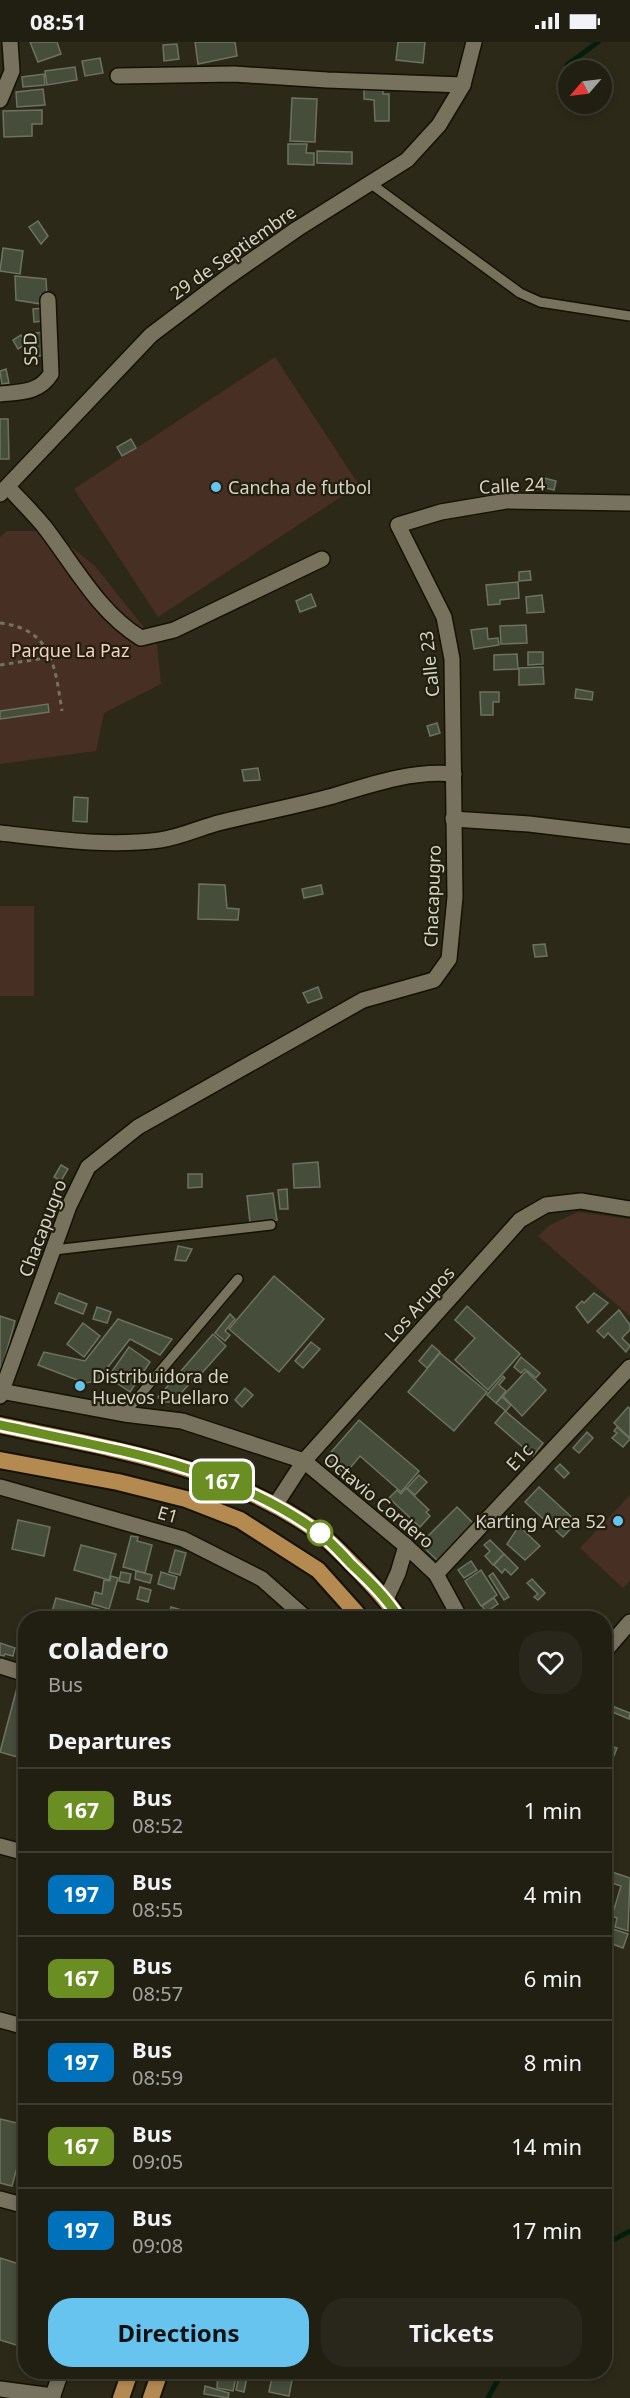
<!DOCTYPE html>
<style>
:root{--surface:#211f12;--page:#29271b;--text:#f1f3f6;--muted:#a2a29f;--line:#3e3d32;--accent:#67c4ef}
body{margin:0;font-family:"Noto Sans",sans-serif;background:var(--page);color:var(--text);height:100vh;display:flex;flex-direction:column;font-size:22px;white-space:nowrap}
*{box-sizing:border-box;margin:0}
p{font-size:20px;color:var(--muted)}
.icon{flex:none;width:33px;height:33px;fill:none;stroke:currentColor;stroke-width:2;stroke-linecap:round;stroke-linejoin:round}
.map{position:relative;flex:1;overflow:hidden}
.side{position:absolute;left:18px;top:1569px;width:594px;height:768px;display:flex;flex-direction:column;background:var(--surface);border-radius:24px;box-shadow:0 3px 9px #0003,0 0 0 2px var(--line)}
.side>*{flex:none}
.badge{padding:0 12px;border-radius:9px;font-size:21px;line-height:39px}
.needle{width:39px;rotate:242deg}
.fabs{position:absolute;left:558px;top:18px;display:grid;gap:12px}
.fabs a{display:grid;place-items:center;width:54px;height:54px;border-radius:50%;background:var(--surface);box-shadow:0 3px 9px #0003,0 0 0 2px var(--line);font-size:30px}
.map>.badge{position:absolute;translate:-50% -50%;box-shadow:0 0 0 3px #fff}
h2{padding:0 30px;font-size:22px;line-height:54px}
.round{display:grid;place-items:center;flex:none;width:63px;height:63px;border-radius:24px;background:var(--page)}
.headline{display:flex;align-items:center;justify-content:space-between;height:102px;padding:0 30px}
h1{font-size:28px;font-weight:700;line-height:45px}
.action{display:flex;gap:12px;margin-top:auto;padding:12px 30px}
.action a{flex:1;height:69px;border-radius:24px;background:var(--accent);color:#111;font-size:24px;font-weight:700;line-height:69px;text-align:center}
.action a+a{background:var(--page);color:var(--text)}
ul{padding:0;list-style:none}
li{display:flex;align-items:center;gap:18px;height:84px;padding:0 30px;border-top:2px solid var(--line)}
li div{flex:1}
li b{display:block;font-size:22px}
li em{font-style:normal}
li .badge{min-width:66px;font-weight:700;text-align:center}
.status{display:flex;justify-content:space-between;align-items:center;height:42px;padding:0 30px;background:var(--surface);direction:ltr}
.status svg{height:16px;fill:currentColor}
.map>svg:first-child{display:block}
.green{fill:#472f23}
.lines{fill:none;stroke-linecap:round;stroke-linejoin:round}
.stream{stroke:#031f0b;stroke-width:5}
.building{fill:#464d3b;stroke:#6c7360;stroke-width:1.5}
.service-casing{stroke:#151103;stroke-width:12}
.minor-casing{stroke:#151103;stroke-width:18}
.trunk-casing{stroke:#151103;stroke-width:20}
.path{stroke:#757264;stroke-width:3;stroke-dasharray:4.5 4.5;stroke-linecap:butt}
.service{stroke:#76725e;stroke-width:9}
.minor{stroke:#76725e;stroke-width:15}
.trunk{stroke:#b48a50;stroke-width:16}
.line-casing{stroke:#fff;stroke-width:14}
.line{stroke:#6b8e23;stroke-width:9}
.poi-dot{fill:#67c4ef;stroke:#231f0e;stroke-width:2}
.stop-dot{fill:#fff;stroke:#6b8e23;stroke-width:3}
.labels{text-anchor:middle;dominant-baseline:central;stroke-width:4.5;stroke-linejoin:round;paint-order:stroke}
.street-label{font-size:18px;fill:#d6d4c9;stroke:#231f0e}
.poi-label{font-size:18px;fill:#d6d4c9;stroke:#231f0e;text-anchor:start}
.park-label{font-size:18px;fill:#f7d1c0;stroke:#231f0e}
</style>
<div class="status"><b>08:51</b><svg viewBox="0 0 49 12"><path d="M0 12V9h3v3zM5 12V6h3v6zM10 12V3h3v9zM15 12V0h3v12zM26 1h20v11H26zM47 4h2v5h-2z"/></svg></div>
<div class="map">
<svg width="630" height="2356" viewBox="0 0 630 2356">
<rect width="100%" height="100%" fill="#2c2918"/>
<g class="green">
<polygon points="275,315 359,443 158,575 74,447"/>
<polygon points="7,489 51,489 95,524 157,602 161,642 104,671 96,709 0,722 0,495"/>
<rect x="0" y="864" width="34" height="90"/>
<polygon points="578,1170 630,1177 630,1274 538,1194 550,1183"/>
<polygon points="630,1453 630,1539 623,1546 580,1506"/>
</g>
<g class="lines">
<g class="stream">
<polyline points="567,23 598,0"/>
<polyline points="604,2203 630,2189"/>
<polyline points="488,2356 502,2330"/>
</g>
</g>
<g class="building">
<polygon points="30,0 57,0 61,12 38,20"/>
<polygon points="195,0 235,0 237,14 198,22"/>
<polygon points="398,0 425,0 423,21 396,18"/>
<polygon points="177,2 179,17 164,19 163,3"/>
<polygon points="100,16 103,31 85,34 82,19"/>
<polygon points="75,25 77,38 47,43 45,29"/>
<polygon points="44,32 45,43 23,45 22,35"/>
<polygon points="364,44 383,44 383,52 389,52 389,79 375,79 374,58 364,57"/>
<polygon points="43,47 45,63 17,65 16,50"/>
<polygon points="292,56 317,57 315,100 290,99"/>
<polygon points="42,68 42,82 32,82 32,94 4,95 3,69"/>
<polygon points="288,102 307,102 306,111 314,111 314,123 288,122"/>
<polygon points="317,109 352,110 352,122 317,121"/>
<polygon points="38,179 48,194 41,202 29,185"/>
<polygon points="3,206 23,209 20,232 0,229"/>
<polygon points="15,234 46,237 47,254 41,253 41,262 16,258"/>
<polygon points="44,266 45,279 34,280 33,267"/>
<polygon points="44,290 48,312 39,314 36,291"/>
<polygon points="21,293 26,302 18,307 13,298"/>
<polygon points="6,327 9,341 2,342 0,329"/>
<polygon points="0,377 8,377 9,417 0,417"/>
<polygon points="131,397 136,406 122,414 117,405"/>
<polygon points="544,436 556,439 554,448 541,445"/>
<polygon points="530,529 531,538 519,539 519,530"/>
<polygon points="518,540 519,556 500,558 500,562 488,563 486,543"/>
<polygon points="311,552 316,564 300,570 296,559"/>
<polygon points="542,553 544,570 527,571 526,555"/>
<polygon points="526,583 527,601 501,602 500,584"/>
<polygon points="487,586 488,597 498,596 499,603 474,607 471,588"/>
<polygon points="528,610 543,610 543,622 528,623"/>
<polygon points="517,612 518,627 494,628 494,613"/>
<polygon points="543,625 544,642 519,643 519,626"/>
<polygon points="576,647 593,650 592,658 575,656"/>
<polygon points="480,650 499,650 499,660 493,660 493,673 481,673"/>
<polygon points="48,662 49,670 0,677 0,669"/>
<polygon points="437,681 440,691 430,694 427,684"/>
<polygon points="258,726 260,738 244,739 242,728"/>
<polygon points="74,755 88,756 87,780 73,779"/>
<polygon points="199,842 225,843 227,866 239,867 238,878 198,877"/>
<polygon points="321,843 323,852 304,856 302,847"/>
<polygon points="545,902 547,914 535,915 533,903"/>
<polygon points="318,945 322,956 308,961 303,951"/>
<polygon points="318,1120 320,1145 294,1146 293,1122"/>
<polygon points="61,1123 68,1127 61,1139 54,1135"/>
<polygon points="188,1132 202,1132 202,1145 188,1146"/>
<polygon points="287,1147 288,1167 280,1167 278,1148"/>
<polygon points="273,1151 277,1178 250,1181 247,1154"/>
<polygon points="178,1204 192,1207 186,1219 175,1218"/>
<polygon points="274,1234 324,1277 279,1330 229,1287"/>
<polygon points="59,1251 87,1262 83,1272 55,1261"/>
<polygon points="594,1251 608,1261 588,1281 576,1265 582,1259 584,1261"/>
<polygon points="467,1264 520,1312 488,1348 455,1318 475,1296 455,1278"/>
<polygon points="97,1265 111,1270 107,1281 93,1277"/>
<polygon points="619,1268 630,1283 630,1288 622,1296 630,1304 626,1310 608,1291 604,1296 597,1289"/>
<polygon points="230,1272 235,1277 225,1289 230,1293 225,1299 215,1291"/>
<polygon points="0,1274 15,1279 0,1334"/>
<polygon points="118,1277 172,1297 160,1313 130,1297 97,1339 85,1341 38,1323 44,1310 85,1319"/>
<polygon points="83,1281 100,1294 84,1315 67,1302"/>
<polygon points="213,1292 226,1304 193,1341 181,1329"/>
<polygon points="311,1300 320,1307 303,1326 295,1319"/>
<polygon points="432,1303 440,1310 427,1326 419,1319"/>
<polygon points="129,1305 150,1320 130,1350 108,1335"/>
<polygon points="440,1311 487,1350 454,1389 408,1350"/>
<polygon points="521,1315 540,1331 536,1336 525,1327 521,1331 514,1325"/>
<polygon points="526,1329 546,1348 522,1374 503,1354"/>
<polygon points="180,1330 191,1340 173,1360 163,1360 158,1355"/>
<polygon points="503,1334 505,1336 499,1343 506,1349 496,1361 487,1353"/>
<polygon points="245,1346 253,1353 242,1365 235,1358"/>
<polygon points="502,1355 511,1363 506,1369 496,1361"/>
<polygon points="628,1365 630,1367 630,1396 614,1381"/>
<polygon points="505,1369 543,1401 533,1414 495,1381"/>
<polygon points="359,1378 419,1429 401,1450 360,1414 345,1432 326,1416"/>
<polygon points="617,1385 630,1397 623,1405 612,1396 617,1391 614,1389"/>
<polygon points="587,1390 593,1396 579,1411 573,1406"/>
<polygon points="560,1422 569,1431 564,1436 555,1427"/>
<polygon points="419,1433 427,1440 415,1453 407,1446"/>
<polygon points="539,1445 577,1480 563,1495 525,1460"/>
<polygon points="406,1446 429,1468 426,1470 430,1474 420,1485 389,1456 397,1448 401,1452"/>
<polygon points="457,1465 474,1482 438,1519 420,1502"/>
<polygon points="18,1478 50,1485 44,1514 12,1507"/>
<polygon points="519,1484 540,1504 525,1518 507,1502"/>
<polygon points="131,1494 138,1495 137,1499 152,1503 145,1531 123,1525"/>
<polygon points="490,1498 504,1512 493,1523 485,1514 490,1509 484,1503"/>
<polygon points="81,1503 116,1512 109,1538 74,1528"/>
<polygon points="175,1508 186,1511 180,1533 169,1530"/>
<polygon points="504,1512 518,1526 511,1533 505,1527 502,1531 494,1523"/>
<polygon points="471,1519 477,1528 464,1536 458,1528"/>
<polygon points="481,1528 497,1553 481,1564 465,1539"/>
<polygon points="136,1529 152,1533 150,1541 135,1537"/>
<polygon points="121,1530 131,1532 129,1541 119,1539"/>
<polygon points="161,1530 177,1535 174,1547 158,1542"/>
<polygon points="493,1531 509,1555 504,1558 489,1534"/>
<polygon points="111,1534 118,1536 109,1567 92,1562 95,1550 102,1552 104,1538 110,1539"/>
<polygon points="532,1537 545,1551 538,1558 534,1555 538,1552 527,1541"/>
<polygon points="140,1545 151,1548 148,1560 137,1557"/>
<polygon points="56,1556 110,1570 108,1576 50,1576"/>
<polygon points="494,1556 498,1562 486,1570 482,1564"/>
<polygon points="171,1565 210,1576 168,1576"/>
<polygon points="0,1601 15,1606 13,1614 5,1612 4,1614 0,1613"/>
<polygon points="18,1642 26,1644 24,1717 0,1710"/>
<polygon points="612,1664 630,1671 629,1677 610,1669"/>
<polygon points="604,1691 611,1693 607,1703 617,1706 613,1716 604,1713"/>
<polygon points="612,1830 630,1836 628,1889 615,1885 617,1876 612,1874 621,1844 609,1840"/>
<polygon points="604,1884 628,1892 623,1906 610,1901 611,1899 604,1897"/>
<polygon points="0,2077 26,2083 26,2092 12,2144 0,2141"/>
<polygon points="0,2216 26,2224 26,2306 0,2298"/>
<polygon points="218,2330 237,2330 233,2349 217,2346"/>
<polygon points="240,2330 248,2330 244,2350 236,2348"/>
<polygon points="273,2330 293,2333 289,2354 269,2350"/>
<polygon points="205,2344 229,2351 228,2356 204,2352"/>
</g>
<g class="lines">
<g class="service-casing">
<g id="service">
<polyline points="370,141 520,251 540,260 630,274"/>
<polyline points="54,1208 271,1183"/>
<polyline points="124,1372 238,1237"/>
</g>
</g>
<g class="minor-casing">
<g id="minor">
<polyline points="118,34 234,32 327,38 463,43"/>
<polyline points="0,58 12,29 10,0"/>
<path d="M0,352c21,-2 39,-1 51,-20l-3,-74"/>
<path d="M8,445c12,13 24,25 35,38 30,38 55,87 98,113l33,-8 148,-71"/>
<polyline points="0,452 151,293 225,237 297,187 407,118 439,83 463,43 474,0"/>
<polyline points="453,777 529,782 630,794"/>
<path d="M0,791c53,6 107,14 160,7 21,-3 41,-13 62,-18 37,-9 74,-16 111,-26 39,-12 80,-26 121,-22"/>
<polyline points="1,1349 124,1372 182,1379 304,1419 406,1504 436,1532 460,1576"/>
<polyline points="0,1354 69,1164 88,1125 138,1085 363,958 434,938 449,917 455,855 452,617 444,575 398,483 441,470 506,459 630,461"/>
<polyline points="0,1445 183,1497 262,1537 306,1576"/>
<polyline points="276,1462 304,1419 520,1178 546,1163 581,1159 630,1167"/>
<polyline points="436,1532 630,1325"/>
<polyline points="386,1557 398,1531 406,1504"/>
<polyline points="604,1610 630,1580"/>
<polyline points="0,1624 26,1632"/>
<polyline points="0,1804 26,1811"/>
<polyline points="0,1978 26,1985"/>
<polyline points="0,2157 26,2164"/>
<polyline points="0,2347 53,2354"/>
<polyline points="52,2356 61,2330"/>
</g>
</g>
<g class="trunk-casing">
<g id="trunk">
<path d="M0,1383c110,24 225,40 318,107 13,10 25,23 37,35 16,16 31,32 44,51"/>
<polyline points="0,1418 118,1440 186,1457 240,1478 318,1528 361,1576"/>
<polyline points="121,2356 130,2330"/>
<polyline points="151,2356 160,2330"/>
</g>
</g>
<g class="path">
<path d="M0,581c53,6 55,45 62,88"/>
<polyline points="0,623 52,615"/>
</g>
<use href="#service" class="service"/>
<use href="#minor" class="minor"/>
<use href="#trunk" class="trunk"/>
</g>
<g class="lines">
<g class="line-casing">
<path id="line" d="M0,1383c110,24 225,39 318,107 12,9 23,21 33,32 18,17 35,33 48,54"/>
</g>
<use href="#line" class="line"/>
</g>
<g class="poi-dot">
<circle cx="216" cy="445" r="6"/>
<circle cx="80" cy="1344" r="6"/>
<circle cx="618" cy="1479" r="6"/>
</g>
<circle class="stop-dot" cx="320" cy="1491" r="12"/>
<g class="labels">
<g class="street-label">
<text transform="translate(233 210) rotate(-35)">29 de Septiembre</text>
<text transform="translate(30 307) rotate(-92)">S5D</text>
<text transform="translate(512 443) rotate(-3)">Calle 24</text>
<text transform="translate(429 622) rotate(-96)">Calle 23</text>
<text transform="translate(432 854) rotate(-88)">Chacapugro</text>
<text transform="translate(42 1186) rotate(-69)">Chacapugro</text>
<text transform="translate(419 1262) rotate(-48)">Los Arupos</text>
<text transform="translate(519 1415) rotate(-47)">E1c</text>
<text transform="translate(379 1458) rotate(40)">Octavio Cordero</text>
<text transform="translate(168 1472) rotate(16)">E1</text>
</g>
<g class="poi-label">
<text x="228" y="445">Cancha de futbol</text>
<text x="92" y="1334">Distribuidora de<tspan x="92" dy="21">Huevos Puellaro</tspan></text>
<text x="606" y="1479" text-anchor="end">Karting Area 52</text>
</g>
<g class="park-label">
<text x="70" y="608">Parque La Paz</text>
</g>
</g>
</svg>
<div class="fabs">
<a><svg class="needle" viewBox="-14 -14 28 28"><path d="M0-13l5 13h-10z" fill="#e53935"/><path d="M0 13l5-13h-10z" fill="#a2a29f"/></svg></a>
</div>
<b class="badge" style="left:222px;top:1439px;background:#6b8e23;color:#fff">167</b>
<section class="side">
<div class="headline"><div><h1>coladero</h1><p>Bus</p></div><a class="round"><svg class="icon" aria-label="heart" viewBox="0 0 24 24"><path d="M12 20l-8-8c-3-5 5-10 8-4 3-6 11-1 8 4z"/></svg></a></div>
<h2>Departures</h2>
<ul>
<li><span class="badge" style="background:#6b8e23;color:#fff">167</span><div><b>Bus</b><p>08:52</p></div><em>1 min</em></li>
<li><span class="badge" style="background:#0072bc;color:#fff">197</span><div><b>Bus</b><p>08:55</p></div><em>4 min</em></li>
<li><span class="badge" style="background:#6b8e23;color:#fff">167</span><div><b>Bus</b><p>08:57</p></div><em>6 min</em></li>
<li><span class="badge" style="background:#0072bc;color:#fff">197</span><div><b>Bus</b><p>08:59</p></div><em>8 min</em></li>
<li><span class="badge" style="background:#6b8e23;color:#fff">167</span><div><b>Bus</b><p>09:05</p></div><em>14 min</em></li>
<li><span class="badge" style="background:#0072bc;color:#fff">197</span><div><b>Bus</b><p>09:08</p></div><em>17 min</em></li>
</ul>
<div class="action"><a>Directions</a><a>Tickets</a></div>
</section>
</div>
